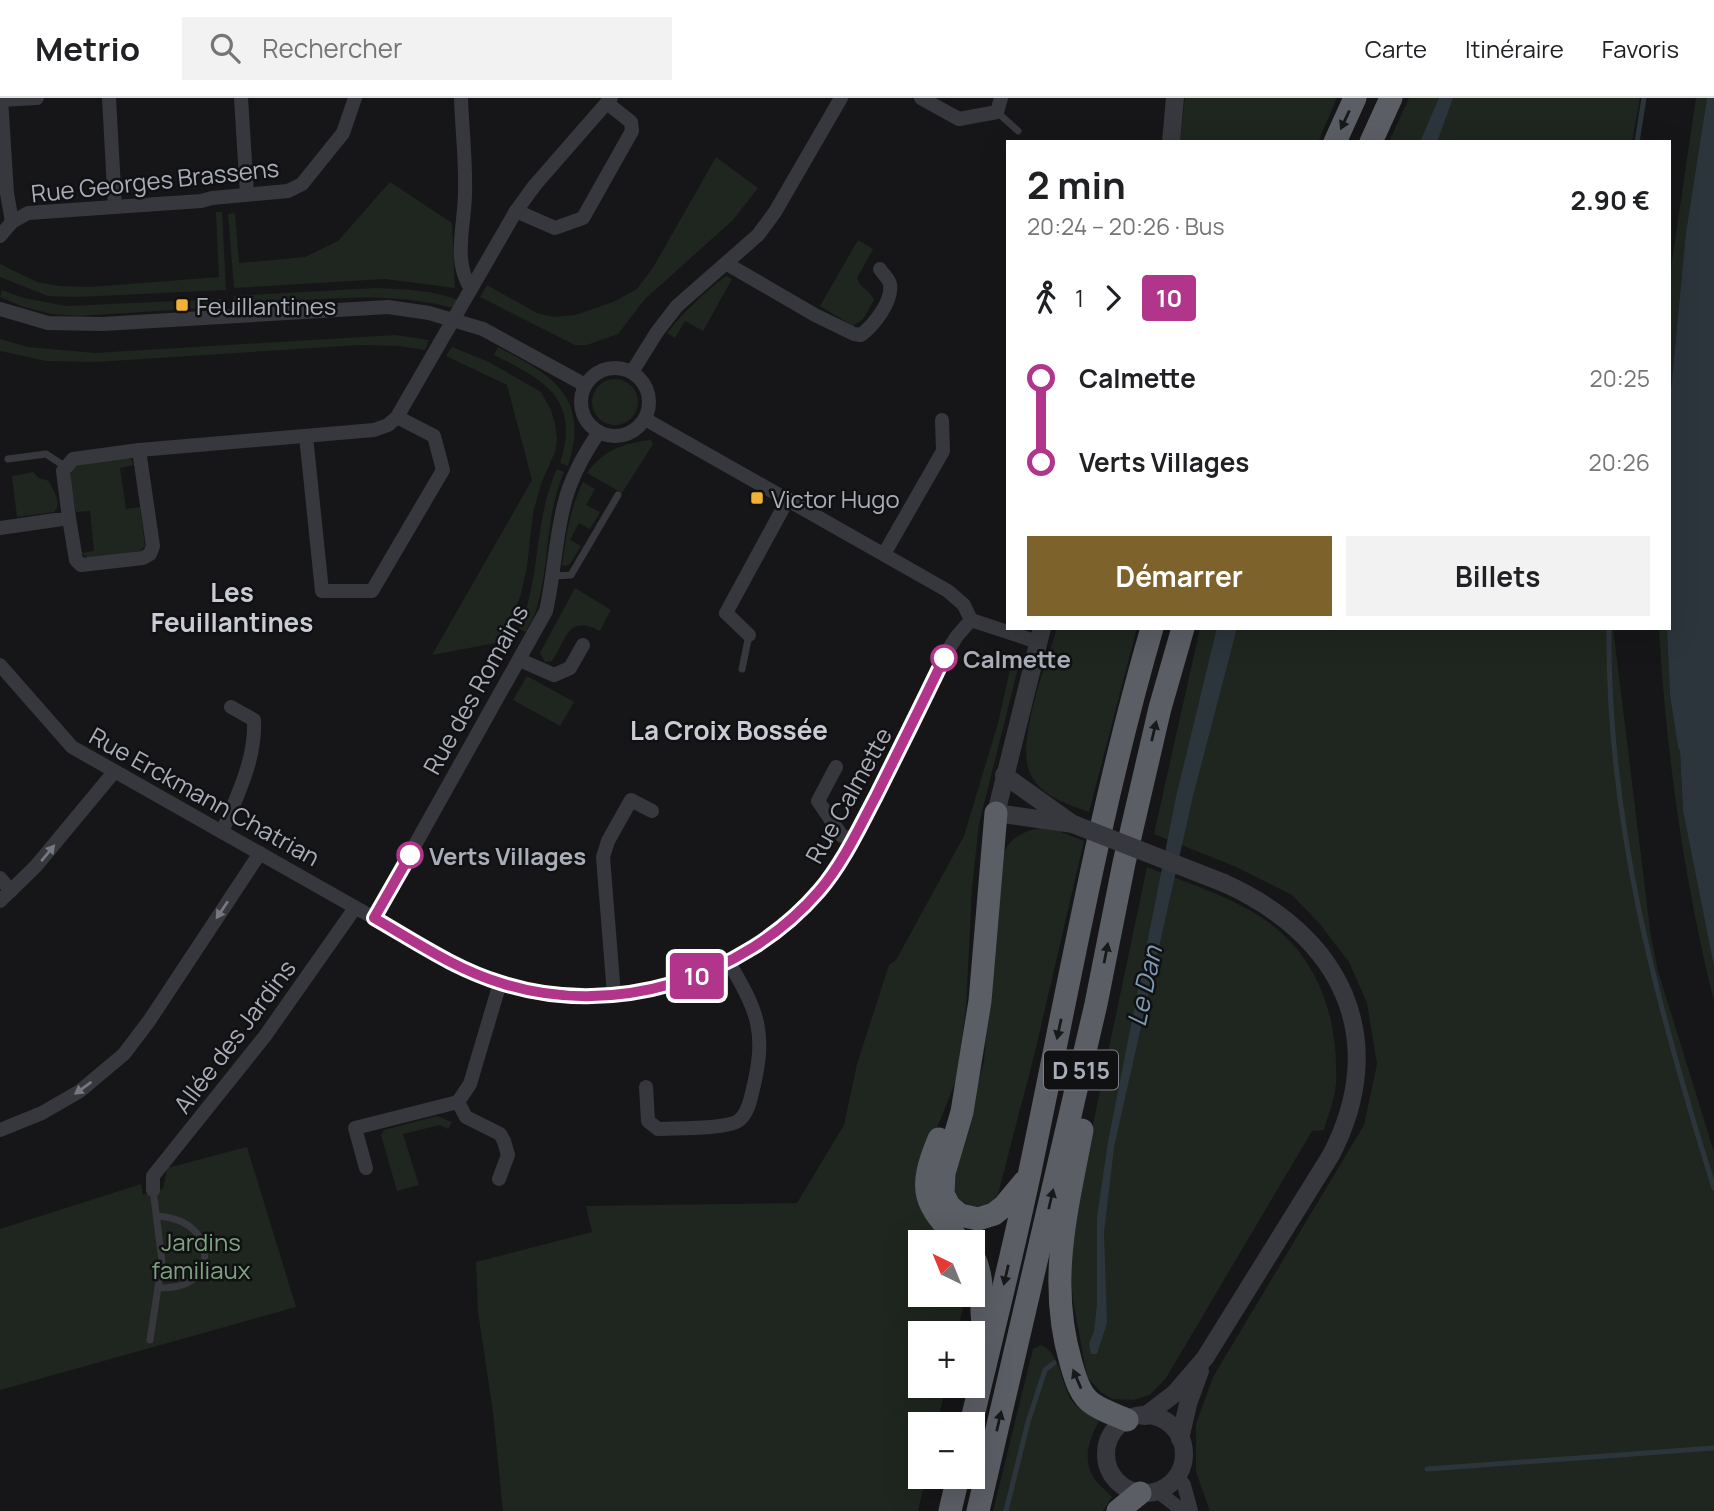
<!DOCTYPE html>
<html lang="fr">
<meta charset="utf-8">
<style>
:root{--surface:#fff;--page:#f2f2f2;--text:#202124;--muted:#757577;--line:#e0e0e0;--accent:#7e622b}
body{margin:0;font-family:Manrope,sans-serif;background:var(--page);color:var(--text);height:100vh;display:flex;flex-direction:column;font-size:26px;white-space:nowrap}
*{box-sizing:border-box;margin:0}
p{font-size:23px;color:var(--muted)}
.icon{flex:none;width:38px;height:38px;fill:none;stroke:currentColor;stroke-width:2;stroke-linecap:round;stroke-linejoin:round}
.map{position:relative;flex:1;overflow:hidden}
.panel{position:absolute;left:1006px;top:42px;width:665px;height:490px;display:flex;flex-direction:column;background:var(--surface);border-radius:0px;box-shadow:0 7px 28px #0002}
.panel>*{flex:none}
.badge{padding:0 14px;border-radius:5px;font-size:24px;line-height:46px}
.needle{width:46px;rotate:317deg}
.buttons{position:absolute;left:908px;top:1132px;display:grid;gap:14px}
.buttons a{display:grid;place-items:center;width:77px;height:77px;border-radius:0px;background:var(--surface);box-shadow:0 7px 28px #0002;font-size:35px}
.map>.badge{position:absolute;translate:-50% -50%;box-shadow:0 0 0 4px #fff}
.legs{display:flex;align-items:center;gap:10px;height:77px;padding:0 21px;font-size:23px}
.legs p{margin-inline-start:auto}
.headline{display:flex;align-items:center;justify-content:space-between;height:119px;padding:0 21px}
h1{font-size:38px;font-weight:700;line-height:52px}
.primary-button{display:flex;gap:14px;margin-top:auto;padding:14px 21px}
.primary-button a{flex:1;height:80px;border-radius:0px;background:var(--accent);color:#fff;font-size:28px;font-weight:700;line-height:80px;text-align:center}
.primary-button a+a{background:var(--page);color:var(--text)}
ul{padding:0 21px;list-style:none}
li{display:flex;align-items:center;gap:24px;height:84px;font-size:26px}
li i{display:grid;place-items:center;width:10px;height:100%;margin:0 9px;background:currentColor}
li i::after{content:'';width:18px;height:18px;margin:-9px;border:5px solid;border-radius:50%;background:var(--surface)}
li p{margin-inline-start:auto}
li:first-child i{background:linear-gradient(#0000 50%,currentColor 0)}
li:last-child i{background:linear-gradient(currentColor 50%,#0000 0)}
header{display:flex;align-items:center;gap:42px;box-sizing:border-box;height:98px;padding:0 35px;background:var(--surface);border-bottom:2px solid var(--line)}
header strong{font-size:33px}
nav{display:flex;gap:38px;margin-inline-start:auto;font-size:24px}
.search{width:490px;height:63px;background:var(--page);display:flex;align-items:center;gap:18px;box-sizing:border-box;padding:0 24px;border-radius:0px;color:var(--muted);font-size:26px}
.map>svg:first-child{display:block}
.green{fill:#1e261f}
.water{fill:#2c353c}
.lines{fill:none;stroke-linecap:round;stroke-linejoin:round}
.stream{stroke:#2c353c;stroke-width:5}
.service{stroke:#37383d;stroke-width:7}
.minor{stroke:#37383d;stroke-width:14}
.tertiary{stroke:#37383d;stroke-width:18}
.trunk{stroke:#5b5e65;stroke-width:23}
.tertiary-bridge{stroke:#37383d;stroke-width:18}
.oneway{fill:#18191b}
.oneway2{fill:#757881}
.line-1-casing{stroke:#fff;stroke-width:16}
.line-1{stroke:#b0358b;stroke-width:10}
.poi-dot{fill:#f2b134;stroke:#111113;stroke-width:2.5}
.stop-1-dot{fill:#fff;stroke:#b0358b;stroke-width:3.5}
.labels{text-anchor:middle;dominant-baseline:central;stroke-width:5;stroke-linejoin:round;paint-order:stroke}
.shield{fill:#111113;stroke:#7b7e86;stroke-width:2}
.shield-label{font-size:23px;font-weight:bold;fill:#a8adb8}
.street-label{font-size:24px;fill:#a8adb8;stroke:#111113}
.poi-label{font-size:24px;fill:#a8adb8;stroke:#111113;text-anchor:start}
.stop-label{font-size:24px;font-weight:bold;fill:#a8adb8;stroke:#111113;text-anchor:start}
.park-label{font-size:24px;fill:#7fa381;stroke:#111113}
.neighbourhood-label{font-size:26px;font-weight:bold;fill:#c9ccd4;stroke:#111113}
.water-label{font-size:26px;font-style:italic;fill:#7f9bb3;stroke:#111113}
</style>
<header>
<strong>Metrio</strong>
<div class="search"><svg class="icon" aria-label="search" viewBox="0 0 24 24"><circle cx="10" cy="10" r="6"/><path d="M15 15l6 6"/></svg>Rechercher</div>
<nav><a>Carte</a><a>Itinéraire</a><a>Favoris</a></nav>
</header>
<div class="map">
<svg width="1714" height="1413" viewBox="0 0 1714 1413">
<rect width="100%" height="100%" fill="#161618"/>
<g class="green">
<polygon points="1185,0 1337,0 1318,44 1180,44"/>
<polygon points="1409,0 1640,0 1632,44 1389,44"/>
<polygon points="1696,0 1707,0 1686,134 1670,302 1670,176"/>
<polygon points="716,59 758,90 733,122 645,201 618,236 587,247 575,247 480,199 487,187 537,215 554,219 575,217 613,204 637,191 654,168"/>
<polygon points="390,84 452,125 455,190 385,181 234,190 228,116 235,115 239,165 305,159 338,143"/>
<polygon points="216,114 222,114 226,192 77,199 48,198 0,179 0,166 37,184 59,188 90,189 219,179"/>
<path d="M858,142l15,9 -16,29c3,11 14,12 17,22l-11,19 -10,7 -33,-20z"/>
<path d="M726,178l6,3 -29,52 -18,-10 -10,17 -8,-5c18,-22 36,-40 59,-57z"/>
<path d="M376,190c28,1 56,2 82,12l-5,7h-4c-70,-18 -144,-6 -215,-1v-10z"/>
<polygon points="2,192 24,200 66,208 222,201 222,209 78,218 51,216 21,208 0,199"/>
<polygon points="395,237 429,242 425,252 399,248 360,247 96,264 46,263 0,253 0,241 28,249 95,255"/>
<polygon points="452,249 489,264 541,294 551,312 555,326 557,342 555,354 541,386 533,415 527,469 521,496 506,534 516,541 432,557 532,382 507,287 446,258"/>
<path d="M498,249c55,29 92,49 70,119l-8,-3c21,-64 -16,-83 -66,-108z"/>
<circle cx="615" cy="304" r="23"/>
<path d="M651,342l2,4 -31,49 -35,-20c16,-23 37,-30 64,-33z"/>
<polygon points="122,359 131,361 134,367 120,370 126,411 140,409 145,448 140,453 90,461 81,455 94,453 90,413 76,414 70,380 72,371 78,366"/>
<path d="M557,371l7,3c-19,44 -14,91 -27,135 -2,9 -8,17 -11,25l-7,-3c23,-54 14,-108 38,-160z"/>
<path d="M33,374l6,6 10,3c4,10 14,22 5,31l-37,5 -5,-41z"/>
<path d="M583,384l12,7 -9,16 14,7 -10,17 -11,-6 -9,17 11,6 -11,18 -5,2 -3,-1c4,-29 8,-57 21,-83z"/>
<path d="M575,490l36,22 -11,21c-33,-16 -32,6 -48,30l-7,1 -5,-9z"/>
<path d="M1057,530h80l-48,184c-22,-8 -47,-15 -58,-37 -17,-31 16,-113 26,-147z"/>
<polygon points="1200,530 1613,530 1651,839 1658,873 1714,1054 1714,1413 1210,1413 1196,1374 1196,1326 1213,1279 1364,1027 1377,966 1367,905 1349,864 1319,825 1292,797 1234,768 1154,736"/>
<path d="M1659,530h8l3,68 8,51 2,4 3,60 31,156v35c-30,-123 -48,-248 -55,-374z"/>
<polygon points="1012,563 1019,566 979,726 972,790 966,910 957,980 935,1035 953,1144 920,1144 920,1197 966,1197 957,1235 920,1236 920,1288 946,1288 937,1326 920,1326 920,1379 926,1379 918,1413 503,1413 493,1314 478,1214 476,1164 592,1134 586,1108 797,1105 844,1027 857,966 889,867 896,862 964,738 998,625"/>
<polygon points="527,578 574,604 560,628 513,602"/>
<path d="M1042,730l14,2 28,11 -49,211 -37,142 -8,9 -18,5 -15,-10 -4,-11 6,-33 25,-93 18,-205c8,-18 20,-25 40,-28z"/>
<path d="M1147,769c35,14 71,25 104,44 64,36 88,101 85,172 -1,16 -8,32 -12,47l-12,1 -146,247 -16,17 -17,5 -21,-1 -11,-7 -14,-15 -14,-77 -3,-36 6,-59z"/>
<polygon points="437,1018 452,1024 448,1031 440,1027 403,1036 419,1087 397,1093 381,1037 384,1032"/>
<polygon points="247,1049 296,1209 0,1292 0,1131 141,1086 143,1097 163,1091 167,1070"/>
<path d="M1041,1247c21,9 19,39 31,56 6,8 19,14 27,20 -10,19 -18,40 -3,60 5,6 11,10 16,16l-9,14h-110l40,-162z"/>
</g>
<g class="water">
<polygon points="1439,0 1453,0 1437,44 1420,44"/>
<polygon points="1707,0 1714,0 1714,869 1683,713 1680,653 1678,649 1670,598 1667,530 1670,530 1670,302 1686,134"/>
<polygon points="1217,530 1237,530 1193,698 1114,1049 1104,1135 1107,1225 1097,1256 1091,1256 1089,1245 1094,1234 1097,1206 1097,1119 1108,1044 1176,699"/>
</g>
<g class="lines">
<g class="stream">
<polyline points="1637,44 1644,0"/>
<path d="M1609,530c-2,193 48,378 105,560"/>
<polyline points="1427,1371 1714,1350"/>
<polyline points="1006,1413 1028,1324 1045,1272 1054,1265"/>
</g>
<g class="service">
<polyline points="997,14 1018,33"/>
<polyline points="8,361 46,356 66,369"/>
<polyline points="554,478 571,477 618,397"/>
<polyline points="742,571 749,537"/>
<path d="M158,1118c11,1 22,3 31,10 21,15 22,47 -4,58 -9,4 -18,4 -27,4"/>
<polyline points="150,1242 162,1163 153,1092"/>
</g>
<g class="minor">
<polyline points="1,0 7,95 12,124"/>
<polyline points="109,0 115,109"/>
<polyline points="241,0 247,96"/>
<path d="M461,0c1,31 5,63 4,94 0,33 -13,68 6,97"/>
<polyline points="921,0 959,21 997,14 1001,0"/>
<polyline points="1,2 37,0"/>
<polyline points="516,113 555,130 583,120 632,33 631,24 607,5"/>
<polyline points="0,138 12,124 28,115 201,103 212,100 288,93 302,86 343,35 355,0"/>
<path d="M727,166l88,51 39,19 7,1c13,-10 32,-34 29,-51 -1,-5 -7,-10 -10,-15"/>
<polyline points="0,211 48,225 103,226 388,209 429,215 483,231 585,287"/>
<circle cx="615" cy="304" r="34"/>
<polyline points="632,274 657,234 677,208 758,137 775,114 841,0"/>
<polyline points="645,321 948,493 964,507 971,522 1038,544"/>
<polyline points="306,338 322,493 372,493 443,372 434,338 397,319"/>
<polyline points="69,420 76,462 81,467 143,460 150,456 153,448 139,352"/>
<polyline points="0,430 69,420 63,373 73,361 139,352 374,332 388,327 397,319 516,113 535,87 611,0"/>
<polyline points="884,456 943,353 942,322"/>
<polyline points="749,537 726,515 788,401"/>
<polyline points="520,562 554,577 570,570 583,547"/>
<polyline points="0,567 72,649 374,820 455,868 500,885 533,894 563,898 614,897 673,886 698,878 757,847 801,812 821,791 853,741 911,631 945,557 957,538 971,522"/>
<polyline points="836,669 818,703 842,738 853,741"/>
<path d="M222,734c15,-36 34,-73 32,-112l-23,-13"/>
<polyline points="0,780 11,793"/>
<polyline points="0,803 36,768 114,674"/>
<path d="M374,820l172,-307c8,-35 9,-71 18,-106 6,-26 20,-51 35,-73"/>
<polyline points="614,897 603,759 608,743 631,702 652,713"/>
<path d="M646,989l2,34 10,8c17,-1 68,0 80,-8 9,-6 12,-19 14,-28 15,-60 7,-80 -24,-132"/>
<polyline points="458,1004 470,986 500,885"/>
<polyline points="458,1004 466,1019 500,1036 504,1043 508,1057 499,1081"/>
<polyline points="0,1032 42,1015 80,993 124,956 149,923 260,755"/>
<polyline points="366,1070 355,1030 458,1004"/>
<polyline points="153,1092 153,1078 265,938 355,810"/>
<polyline points="1177,1378 1184,1387 1191,1413"/>
<polyline points="1157,1393 1183,1413"/>
</g>
<g class="tertiary">
<polyline points="1171,44 1175,0"/>
<polyline points="1042,530 996,715 1073,726"/>
<polyline points="1004,677 1070,724"/>
<circle cx="1145" cy="1356" r="39"/>
<path d="M1145,1318l29,-22 31,-36 126,-203c61,-118 9,-220 -107,-272"/>
<polyline points="1180,1341 1188,1306 1200,1273"/>
</g>
<g class="trunk">
<polyline points="1335,44 1355,0"/>
<polyline points="1371,44 1391,0"/>
<polyline points="996,715 980,903 962,1014 944,1075 943,1096 949,1108 960,1117 978,1121 994,1116 1004,1108 1024,1084"/>
<path d="M1082,1032c-15,80 -35,151 -11,233 4,14 9,33 22,41 10,7 23,11 34,16"/>
<path d="M939,1041c-22,52 -15,65 22,103"/>
<path d="M973,1157c14,29 5,53 12,82"/>
<path d="M971,1326c20,-84 41,-168 59,-253 38,-181 70,-364 122,-543"/>
<polyline points="950,1413 958,1379"/>
<polyline points="978,1413 1096,906 1124,765 1160,610 1183,530"/>
<polyline points="1118,1413 1140,1395"/>
</g>
<polyline class="tertiary-bridge" points="1073,726 1224,785"/>
</g>
<defs><path id="oneway-solid" d="M-6-.8H1V-3.2L6.5 0L1 3.2V.8H-6Z" transform="scale(1.75)"/></defs>
<g class="oneway">
<use href="#oneway-solid" transform="translate(1345 22) rotate(115)"/>
<use href="#oneway-solid" transform="translate(1154 633) rotate(-77)"/>
<use href="#oneway-solid" transform="translate(1106 855) rotate(-79)"/>
<use href="#oneway-solid" transform="translate(1059 931) rotate(102)"/>
<use href="#oneway-solid" transform="translate(1051 1101) rotate(-77)"/>
<use href="#oneway-solid" transform="translate(1006 1177) rotate(103)"/>
<use href="#oneway-solid" transform="translate(1077 1281) rotate(-113)"/>
<use href="#oneway-solid" transform="translate(999 1323) rotate(-77)"/>
</g>
<g class="oneway2">
<use href="#oneway-solid" transform="translate(48 755) rotate(-50)"/>
<use href="#oneway-solid" transform="translate(222 812) rotate(124)"/>
<use href="#oneway-solid" transform="translate(83 990) rotate(144)"/>
</g>
<g class="lines">
<g class="line-1-casing">
<path id="line-1" d="M410,757l-36,63c42,24 81,51 127,65 111,36 242,-4 318,-92 24,-28 40,-63 57,-95 23,-46 46,-92 68,-138"/>
</g>
<use href="#line-1" class="line-1"/>
</g>
<g class="poi-dot">
<rect x="175" y="200" width="14" height="14" rx="3.5"/>
<rect x="750" y="393" width="14" height="14" rx="3.5"/>
</g>
<g class="stop-1-dot">
<circle cx="944" cy="560" r="12"/>
<circle cx="410" cy="757" r="12"/>
</g>
<g class="labels">
<rect class="shield" x="1044" y="952.5" width="74" height="39" rx="5"/>
<g class="shield-label">
<text x="1081" y="972">D 515</text>
</g>
<g class="street-label">
<text transform="translate(155 82) rotate(-6)">Rue Georges Brassens</text>
<text transform="translate(475 591) rotate(-61)">Rue des Romains</text>
<text transform="translate(848 697) rotate(-61)">Rue Calmette</text>
<text transform="translate(205 698) rotate(29)">Rue Erckmann Chatrian</text>
<text transform="translate(234 938) rotate(-53)">Allée des Jardins</text>
</g>
<g class="poi-label">
<text x="196" y="207">Feuillantines</text>
<text x="771" y="400">Victor Hugo</text>
</g>
<g class="stop-label">
<text x="963" y="560">Calmette</text>
<text x="429" y="757">Verts Villages</text>
</g>
<g class="park-label">
<text x="201" y="1143">Jardins<tspan x="201" dy="28">familiaux</tspan></text>
</g>
<g class="neighbourhood-label">
<text x="232" y="494">Les<tspan x="232" dy="30">Feuillantines</tspan></text>
<text x="729" y="632">La Croix Bossée</text>
</g>
<g class="water-label">
<text transform="translate(1144 888) rotate(-78)">Le Dan</text>
</g>
</g>
</svg>
<div class="buttons">
<a><svg class="needle" viewBox="-14 -14 28 28"><path d="M0-13l5 13h-10z" fill="#e53935"/><path d="M0 13l5-13h-10z" fill="#757577"/></svg></a>
<a>+</a>
<a>−</a>
</div>
<b class="badge" style="left:697px;top:878px;background:#b0358b;color:#fff">10</b>
<section class="panel">
<div class="headline"><div><h1>2 min</h1><p>20:24 – 20:26 · Bus</p></div><b>2.90 €</b></div>
<div class="legs"><svg class="icon" aria-label="walk" viewBox="0 0 24 24"><circle cx="13" cy="4" r="2"/><path d="M13 8l-2 6 4 7M11 14l-3 7M7 12l3-4h3l4 4"/></svg>1<svg class="icon" aria-label="forward" viewBox="0 0 24 24"><path d="M9 5l7 7-7 7"/></svg><b class="badge" style="background:#b0358b;color:#fff">10</b></div>
<ul>
<li><i style="color:#b0358b"></i><b>Calmette</b><p>20:25</p></li>
<li><i style="color:#b0358b"></i><b>Verts Villages</b><p>20:26</p></li>
</ul>
<div class="primary-button"><a>Démarrer</a><a>Billets</a></div>
</section>
</div>
